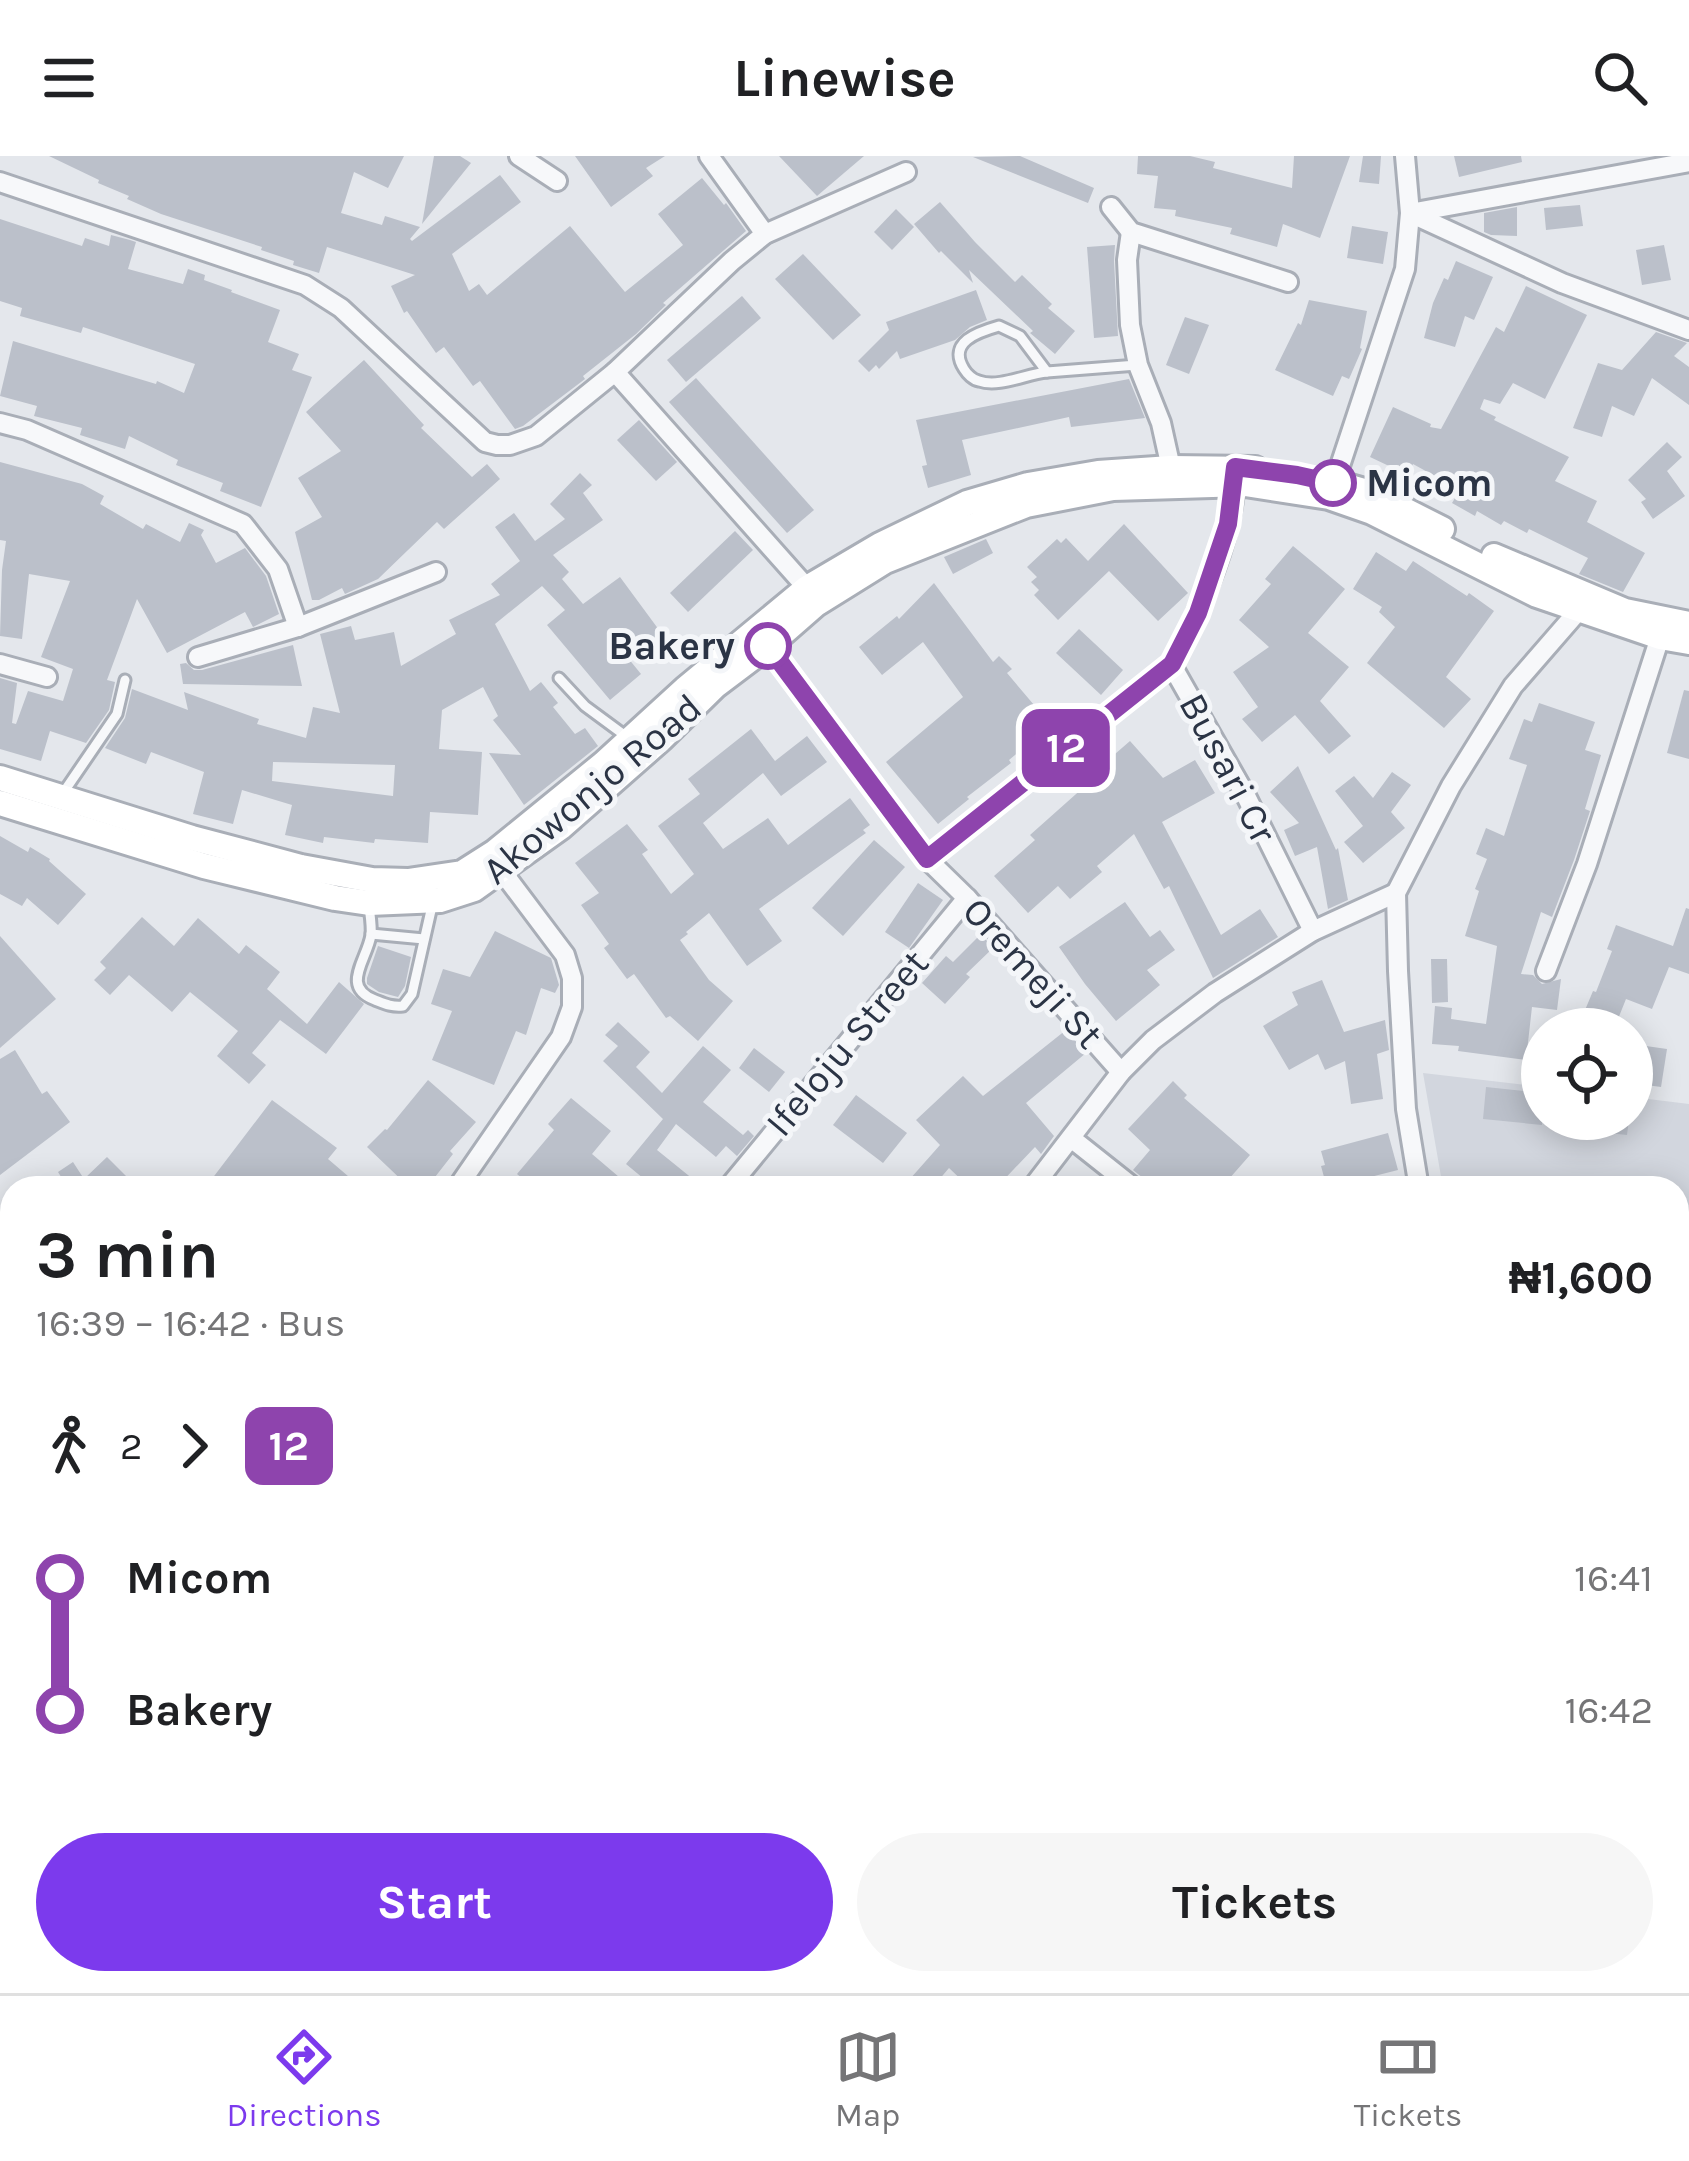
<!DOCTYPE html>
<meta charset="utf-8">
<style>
:root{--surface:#fff;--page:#f6f6f6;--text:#202124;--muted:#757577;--line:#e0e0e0;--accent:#7c3aed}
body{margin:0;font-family:Karla,sans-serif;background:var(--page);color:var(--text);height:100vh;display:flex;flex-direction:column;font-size:45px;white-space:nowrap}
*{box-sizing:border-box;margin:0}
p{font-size:39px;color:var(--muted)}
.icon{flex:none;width:66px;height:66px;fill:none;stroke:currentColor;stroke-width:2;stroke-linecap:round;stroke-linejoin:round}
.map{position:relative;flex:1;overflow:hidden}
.drawer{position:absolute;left:0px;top:1020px;width:1689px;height:819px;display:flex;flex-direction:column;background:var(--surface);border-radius:36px 36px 0 0;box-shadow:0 6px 30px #0003}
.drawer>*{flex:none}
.badge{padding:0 24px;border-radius:18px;font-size:42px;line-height:78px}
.buttons{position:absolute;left:1521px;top:852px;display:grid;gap:24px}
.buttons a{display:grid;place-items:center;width:132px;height:132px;border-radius:50%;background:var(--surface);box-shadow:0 6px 30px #0003;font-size:60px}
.map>.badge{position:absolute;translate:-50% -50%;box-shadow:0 0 0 6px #fff}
.legs{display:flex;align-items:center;gap:18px;height:132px;padding:0 36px;font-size:39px}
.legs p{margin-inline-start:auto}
.headline{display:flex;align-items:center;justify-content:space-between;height:204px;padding:0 36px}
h1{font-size:66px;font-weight:700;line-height:90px}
.cta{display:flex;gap:24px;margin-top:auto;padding:24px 36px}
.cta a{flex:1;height:138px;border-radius:72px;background:var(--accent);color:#fff;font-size:48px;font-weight:700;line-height:138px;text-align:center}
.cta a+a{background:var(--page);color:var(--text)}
ul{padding:0 36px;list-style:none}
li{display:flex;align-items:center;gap:42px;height:132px;font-size:45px}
li i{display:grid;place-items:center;width:18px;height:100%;margin:0 15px;background:currentColor}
li i::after{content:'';width:30px;height:30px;margin:-15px;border:9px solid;border-radius:50%;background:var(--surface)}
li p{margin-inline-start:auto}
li:first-child i{background:linear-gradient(#0000 50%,currentColor 0)}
li:last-child i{background:linear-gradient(currentColor 50%,#0000 0)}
header{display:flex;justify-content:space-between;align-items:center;height:156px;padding:0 36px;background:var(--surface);font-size:54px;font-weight:700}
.tabs{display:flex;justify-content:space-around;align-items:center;height:168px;border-top:3px solid var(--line);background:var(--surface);font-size:33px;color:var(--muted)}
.tabs a{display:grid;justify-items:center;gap:6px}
.tabs .selected{color:var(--accent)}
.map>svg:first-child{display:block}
.built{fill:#d2d6de}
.building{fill:#bbc0ca;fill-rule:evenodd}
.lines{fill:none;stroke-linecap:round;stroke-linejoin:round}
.lane-casing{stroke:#a9aeb7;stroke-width:15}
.street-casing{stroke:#a9aeb7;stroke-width:24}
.secondary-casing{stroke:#a9aeb7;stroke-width:30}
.lane{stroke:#f7f8fa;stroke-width:9}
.street{stroke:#f7f8fa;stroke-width:18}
.secondary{stroke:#fff;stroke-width:24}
.line-1-casing{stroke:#fff;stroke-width:27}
.line-1{stroke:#8e44ad;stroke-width:18}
.stop-1-dot{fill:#fff;stroke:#8e44ad;stroke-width:6}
.labels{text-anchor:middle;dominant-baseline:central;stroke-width:10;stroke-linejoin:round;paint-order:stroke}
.stop-label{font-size:39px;font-weight:bold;fill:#2b3445;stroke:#f4f6f9;text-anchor:start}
.street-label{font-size:39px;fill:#2b3445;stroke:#f4f6f9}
</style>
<header><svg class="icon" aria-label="menu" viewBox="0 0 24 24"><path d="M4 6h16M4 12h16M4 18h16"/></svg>Linewise<svg class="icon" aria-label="search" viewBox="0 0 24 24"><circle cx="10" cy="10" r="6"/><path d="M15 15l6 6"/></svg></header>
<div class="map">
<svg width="1689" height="1837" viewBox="0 0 1689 1837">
<rect width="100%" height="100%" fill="#e4e7ec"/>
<polygon class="built" points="1423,917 1542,931 1542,963 1632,963 1632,941 1689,948 1689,1236 1677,1237 1677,1032 1443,1032"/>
<g class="building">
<polygon points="49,0 404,0 388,32 354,16 341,57 382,69 385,60 420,71 410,83 412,85 500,19 521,46 452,98 469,135 479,128 487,139 570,70 625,136 683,89 658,58 702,22 724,49 726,47 746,75 663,147 666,149 636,178 583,220 585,223 523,270 515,273 480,225 473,230 444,191 436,197 407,155 404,157 391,130 415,119 327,91 319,117 293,109 294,105 261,94 262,91 161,58 127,43 129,40 98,27 99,24"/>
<polygon points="434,0 460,0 471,7 422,68"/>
<polygon points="575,0 665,0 646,12 653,20 611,51"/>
<polygon points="779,0 864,0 817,40"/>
<polygon points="1020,0 1094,32 1088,47 973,1"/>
<polygon points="1138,0 1190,0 1215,6 1213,12 1292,32 1294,0 1350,0 1320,82 1283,68 1277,91 1230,78 1232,72 1175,60 1176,54 1154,52 1158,20 1137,18"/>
<polygon points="1363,0 1381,0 1379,28 1359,26"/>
<polygon points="1454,0 1521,0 1522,6 1459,21"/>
<polygon points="940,46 975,86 1015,126 1022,119 1052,148 1048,152 1075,175 1055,198 1030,177 1033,175 969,114 973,127 941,95 939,97 914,68"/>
<polygon points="1580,49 1583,70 1546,74 1544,52"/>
<polygon points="1517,51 1517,80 1491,79 1484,76 1484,57"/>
<polygon points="896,53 914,71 892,94 874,76"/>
<polygon points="0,63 82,90 85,82 109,90 111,79 130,84 136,86 128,113 183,128 188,113 205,119 204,124 232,134 231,136 280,154 268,186 299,198 292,214 312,221 261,351 220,335 223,327 176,309 178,304 129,280 125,293 80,279 82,272 34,260 37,250 0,240 13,185 156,228 157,225 184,237 195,208 83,171 81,177 20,160 22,152 0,145"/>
<polygon points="1352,70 1388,76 1383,108 1347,102"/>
<polygon points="1115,89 1114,105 1118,180 1094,182 1087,91"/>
<polygon points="1664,89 1671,124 1642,129 1636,94"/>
<polygon points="803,98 861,159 833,184 775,123"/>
<polygon points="1456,105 1493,121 1474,164 1465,160 1455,191 1424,182 1433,147 1444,122 1448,124"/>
<polygon points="1526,130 1587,159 1545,243 1513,227 1500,248 1484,243 1480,253 1496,261 1494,264 1569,301 1555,325 1597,345 1587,366 1645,397 1623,436 1579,418 1588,402 1529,373 1527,377 1504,365 1501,369 1477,355 1475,360 1452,347 1460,334 1413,308 1408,319 1370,301 1393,251 1431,268 1430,271 1441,273 1496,171 1504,176"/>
<polygon points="976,134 987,164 970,171 955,184 900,203 897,195 879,213 876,209 869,216 858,205 889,174 886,166"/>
<polygon points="742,140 761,162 686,226 667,204"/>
<polygon points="1309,144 1367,155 1360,192 1362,193 1349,223 1342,220 1333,240 1275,214 1298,167 1301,169"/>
<polygon points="1185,161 1209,169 1189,218 1166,209"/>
<polygon points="1656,176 1687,187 1674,200 1689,211 1689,249 1652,222 1634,260 1612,250 1602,281 1573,272 1598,207 1622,214"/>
<polygon points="364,204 424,269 421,272 472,321 487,308 500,323 444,373 437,366 378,423 345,438 342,432 319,444 312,444 295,376 322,361 298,322 341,295 306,256"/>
<polygon points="696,222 814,354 787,377 669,246"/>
<polygon points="1129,223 1145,262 1071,271 1069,261 962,284 971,319 928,332 922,310 927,309 916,264"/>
<polygon points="639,264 677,306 656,325 617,284"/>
<polygon points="1667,286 1682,301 1667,315 1685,340 1653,363 1641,346 1646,343 1628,324"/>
<polygon points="0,306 82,328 104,340 100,348 143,373 146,368 180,386 189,367 204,374 201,379 216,407 245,392 266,420 279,458 253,471 245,456 167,497 137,443 107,524 115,526 109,554 86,587 50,575 41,605 0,593 0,522 17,527 12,567 16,568 28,535 63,545 73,513 41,501 70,425 29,418 22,483 0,480 2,414 6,385 0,384"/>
<path d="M580,317l12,12 -9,8 20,27 -50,35 16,17 -7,7 21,25 37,-27 42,57 -34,24 13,16 -31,26 -63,-75 18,-15 -23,-24 -47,38 35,67 11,-9 17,21 -5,4 22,27 10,-6 13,18 -74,59 -35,-52 32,2 -28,-35 5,-4 -15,-29 -41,23 -3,39 43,3 -4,63 -48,-3 -2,31 -53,-4 -1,4 -50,-6 -1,6 -38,-8 7,-30 -50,-15 -9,34 -40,-10 11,-42 -53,-20 -5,12 -41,-16 20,-30 7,-29 56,21 -4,-18 75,27 -2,5 49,14 7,-31 27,6 -20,-79 31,-8 4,14 39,-8 7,34 55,-32 -7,-14 51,-25 -9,-11 29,-23 -25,-34 19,-14 21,28 30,-22 -15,-15zM273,606l122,3 -2,31 -121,-15z"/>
<polygon points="1124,368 1188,437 1158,465 1109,415 1058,464 1034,439 1039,434 1031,426 1037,421 1027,411 1057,383 1061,387 1066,382 1088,405"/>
<polygon points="735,375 753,394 688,456 670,437"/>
<polygon points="986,383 993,397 953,418 944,401"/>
<polygon points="1293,390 1345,433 1308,477 1349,511 1320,545 1351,580 1329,598 1295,559 1262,586 1242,563 1258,551 1233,516 1269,491 1239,464 1271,428 1265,423"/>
<polygon points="1376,396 1406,415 1413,405 1467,440 1469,437 1494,455 1446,521 1471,543 1444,572 1367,507 1395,471 1379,456 1382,451 1353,433"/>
<polygon points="934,427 993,506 999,500 1012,513 1007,517 1051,569 1009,604 1011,607 967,641 969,643 938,668 886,606 963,541 923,486 882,519 859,491 897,460 899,463"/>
<polygon points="1079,473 1123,514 1101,539 1056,497"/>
<polygon points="293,489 302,530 183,528 180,508 186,507 194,514 202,514"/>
<polygon points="1684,534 1689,535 1689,603 1667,597"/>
<polygon points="1539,547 1595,566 1585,594 1601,599 1585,653 1590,655 1574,704 1552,761 1541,756 1521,818 1533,819 1542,828 1561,823 1557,854 1532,851 1526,904 1458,895 1459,890 1432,888 1435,850 1452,852 1451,863 1486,868 1497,790 1465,780 1479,735 1475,733 1487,703 1476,698 1486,672 1504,680 1527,609 1509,603 1524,563 1532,566"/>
<polygon points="751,573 775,605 807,580 827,606 781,640 763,617 703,667 723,693 768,662 788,689 850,642 870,669 863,674 866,677 759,753 782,785 747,810 709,757 686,776 688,778 680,784 709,824 733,845 698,885 670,860 666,862 634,818 627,823 604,792 609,788 581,749 599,737 575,707 627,668 648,694 642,698 671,738 694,718 658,670 700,638 688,623"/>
<polygon points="1130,585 1163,622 1195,604 1215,637 1162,666 1221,779 1260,753 1278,781 1213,822 1169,730 1164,733 1134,678 1097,710 1102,716 1070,743 1058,730 1028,757 994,720 1035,684 1030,679 1103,614 1100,611"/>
<polygon points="1298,610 1336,694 1338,692 1348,744 1328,753 1317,691 1295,700 1284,674 1299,667 1270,636"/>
<polygon points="1392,616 1411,629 1391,656 1405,672 1363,707 1344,686 1363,670 1335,635 1354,620 1373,642"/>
<polygon points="0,680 28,696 30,691 50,703 49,705 86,738 58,769 27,742 22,750 0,738"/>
<polygon points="874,684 905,711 843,780 812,752"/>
<polygon points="918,727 943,744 909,792 885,776"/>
<polygon points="1125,746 1150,781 1160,774 1175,794 1147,814 1160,829 1116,865 1085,828 1059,791"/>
<polygon points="1686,752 1689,753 1689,818 1669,811 1652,853 1626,843 1614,873 1598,873 1580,866 1593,835 1596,836 1612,795 1607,793 1616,769 1673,790"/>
<polygon points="142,761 174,790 198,762 239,798 246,789 280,816 267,833 307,868 339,826 364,848 326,898 280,864 252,897 266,909 249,928 217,900 238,875 190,836 172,856 129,819 110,839 94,824 106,812 100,806"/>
<polygon points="495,775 551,802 559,829 555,837 541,832 526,879 516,875 494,929 432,904 452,855 431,848 443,813 470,821"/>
<polygon points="981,778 993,792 966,818 970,821 945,848 922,827 946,800 953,806"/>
<polygon points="0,780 56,843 0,892"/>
<polygon points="378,790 411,801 405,830 398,841 379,836 367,828 367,822"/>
<polygon points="1431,803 1447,803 1448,846 1432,847"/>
<polygon points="1322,824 1344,876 1385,864 1389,894 1377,898 1383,943 1351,948 1345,905 1325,914 1318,898 1289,914 1263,870 1298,849 1292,836"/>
<polygon points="618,866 650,896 636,911 662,937 703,890 731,914 703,946 743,979 748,974 754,980 737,1000 726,990 716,1001 676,968 657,994 704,1032 655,1032 626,1008 663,963 603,905 618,890 605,879"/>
<polygon points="1066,874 1086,897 1026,947 1054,980 1041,998 1035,991 996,1032 970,1032 949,1012 932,1032 902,1032 940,989 916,964 963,920 983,940"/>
<polygon points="1632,888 1667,893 1661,931 1632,927"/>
<polygon points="754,892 785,916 769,936 739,912"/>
<polygon points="15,894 42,938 47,935 70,966 0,1019 0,903"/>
<polygon points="428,924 476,966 450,995 453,998 435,1021 438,1024 431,1032 410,1032 367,991 385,973 387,974"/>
<polygon points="1173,925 1187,939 1184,942 1250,999 1221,1032 1147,1032 1143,1022 1133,1014 1150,994 1128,973"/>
<polygon points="1486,931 1542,937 1542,969 1483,963"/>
<polygon points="856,939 907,977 883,1007 833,969"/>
<polygon points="571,942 611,975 592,998 619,1021 609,1032 534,1032 517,1018 554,974 548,968"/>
<polygon points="272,944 337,992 328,1003 362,1032 330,1032 316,1020 307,1032 205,1032"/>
<polygon points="1581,963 1629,963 1627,979 1580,974"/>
<polygon points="1388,977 1398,1014 1327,1032 1321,1010 1325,1009 1321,995"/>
<polygon points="107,1001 126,1020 114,1032 68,1032 58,1016 73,1006 84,1023"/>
</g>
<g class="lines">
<g class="lane-casing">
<g id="lane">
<path d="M999,170l21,10 27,36c-21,2 -48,16 -68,9 -6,-1 -12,-7 -15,-12 -17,-27 14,-37 35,-43z"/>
<polyline points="1047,216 1137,209"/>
<polyline points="559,522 585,550 627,581"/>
<polyline points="61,640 117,558 125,524"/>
<path d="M369,750c1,9 3,20 2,29 -4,25 -31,52 4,65 10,4 16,7 28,6l9,-12 20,-88"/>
<polyline points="371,778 424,783"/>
</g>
</g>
<g class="street-casing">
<g id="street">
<polyline points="519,0 557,25"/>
<polyline points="709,0 765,78"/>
<polyline points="0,26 305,129 341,152 485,286 497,289 510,289 536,280 615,216 732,105 765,78 906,16"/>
<polyline points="1111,51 1131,76 1288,126"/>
<polyline points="1410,57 1562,127 1689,174"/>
<polyline points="1410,57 1689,6"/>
<polyline points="1131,76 1127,104 1130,169 1138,209 1161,267 1171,312"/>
<polyline points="615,216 807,432"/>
<polyline points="0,267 27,274 243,368 278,413 298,471"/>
<path d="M1235,317c0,61 -35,138 -64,191l75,132 67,135"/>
<polyline points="1331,337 1405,113 1410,57 1405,0"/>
<polyline points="768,490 927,703 967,742 1121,916"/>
<polyline points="198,501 298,471 436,416"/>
<polyline points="0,508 47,521"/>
<polyline points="927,703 1171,508"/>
<polyline points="1546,815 1587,708 1660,481"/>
<polyline points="1071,982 1134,1032"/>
<polyline points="457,1032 561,881 572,851 572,822 565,799 501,714"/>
<polyline points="728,1032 967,742"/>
<polyline points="1032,1032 1121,916 1153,884 1215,837 1313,775 1396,737"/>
<polyline points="1419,1032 1406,953 1398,815 1396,737 1451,630 1513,530 1579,454"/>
<polyline points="0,1104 12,1125"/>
<polyline points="1677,1240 1689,1240"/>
<polyline points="0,1416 12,1408"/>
<polyline points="1677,1464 1689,1464"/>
<polyline points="0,1559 12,1580"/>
<polyline points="1677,1610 1689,1609"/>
<polyline points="152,1827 158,1837"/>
<polyline points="404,1827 410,1837"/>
<polyline points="709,1827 715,1837"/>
<polyline points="787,1827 796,1837"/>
<polyline points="1105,1827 1114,1837"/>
<polyline points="1454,1827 1458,1837"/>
<polyline points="1183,1837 1203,1827"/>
</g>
</g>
<g class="secondary-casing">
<g id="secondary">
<polyline points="1336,327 1371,337 1442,373"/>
<polyline points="1494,400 1625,455 1689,468"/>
<polyline points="0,622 192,682 301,711 372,724 408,725 462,717 495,696 603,608 685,533 807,432 880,389 967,347 1028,329 1098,317 1171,312 1255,313"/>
<polyline points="0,647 204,710 335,742 369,747 440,744 474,733 561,671 661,583 715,530 768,490 816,448 885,405 1026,349 1113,332 1245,328 1329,341 1372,356 1537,439 1660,481 1689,486"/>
</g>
</g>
<use href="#lane" class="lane"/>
<use href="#street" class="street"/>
<use href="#secondary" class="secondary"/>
</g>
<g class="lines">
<g class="line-1-casing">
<polyline id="line-1" points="768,490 927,703 1172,508 1198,457 1228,368 1235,311 1297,319 1333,327"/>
</g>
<use href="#line-1" class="line-1"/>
</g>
<g class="stop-1-dot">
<circle cx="1333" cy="327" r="21"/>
<circle cx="768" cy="490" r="21"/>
</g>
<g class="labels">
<g class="stop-label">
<text x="1366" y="327">Micom</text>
<text x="735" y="490" text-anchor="end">Bakery</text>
</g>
<g class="street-label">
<text transform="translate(1228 612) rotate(62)">Busari Cr</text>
<text transform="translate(592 633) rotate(-40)">Akowonjo Road</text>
<text transform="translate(1033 817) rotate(48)">Oremeji St</text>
<text transform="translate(847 887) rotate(-50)">Ifeloju Street</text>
</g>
</g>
</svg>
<div class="buttons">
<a><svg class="icon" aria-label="locate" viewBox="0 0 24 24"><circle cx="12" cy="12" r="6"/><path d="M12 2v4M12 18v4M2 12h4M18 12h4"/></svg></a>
</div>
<b class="badge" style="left:1066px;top:592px;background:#8e44ad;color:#fff">12</b>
<section class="drawer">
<div class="headline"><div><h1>3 min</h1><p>16:39 – 16:42 · Bus</p></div><b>₦1,600</b></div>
<div class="legs"><svg class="icon" aria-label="walk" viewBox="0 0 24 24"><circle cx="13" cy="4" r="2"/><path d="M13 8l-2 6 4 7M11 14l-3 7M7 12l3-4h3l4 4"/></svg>2<svg class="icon" aria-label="forward" viewBox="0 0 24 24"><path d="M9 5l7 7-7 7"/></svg><b class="badge" style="background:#8e44ad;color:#fff">12</b></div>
<ul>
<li><i style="color:#8e44ad"></i><b>Micom</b><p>16:41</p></li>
<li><i style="color:#8e44ad"></i><b>Bakery</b><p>16:42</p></li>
</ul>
<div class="cta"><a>Start</a><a>Tickets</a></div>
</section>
</div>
<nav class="tabs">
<a class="selected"><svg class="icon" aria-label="directions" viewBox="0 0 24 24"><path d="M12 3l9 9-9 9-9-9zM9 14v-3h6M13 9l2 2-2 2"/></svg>Directions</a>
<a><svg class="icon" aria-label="map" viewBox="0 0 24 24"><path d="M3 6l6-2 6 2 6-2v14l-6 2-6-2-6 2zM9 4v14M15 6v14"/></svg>Map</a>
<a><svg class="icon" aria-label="tickets" viewBox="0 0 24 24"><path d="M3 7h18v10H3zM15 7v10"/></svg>Tickets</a>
</nav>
